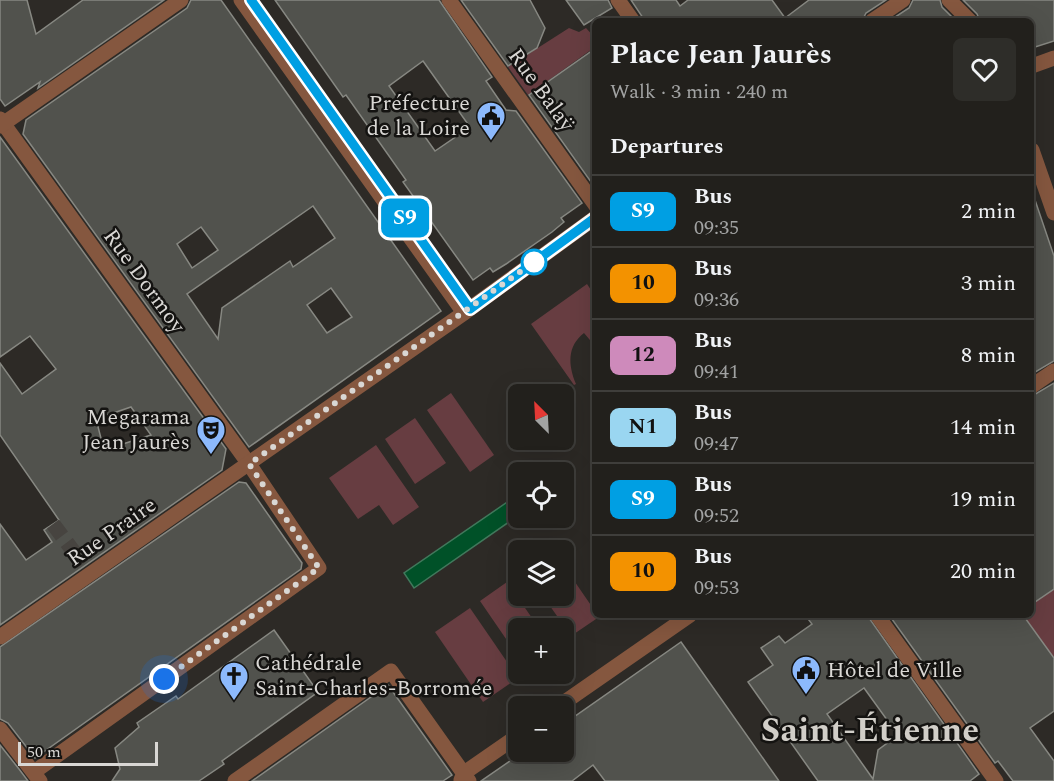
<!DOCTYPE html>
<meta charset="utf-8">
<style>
:root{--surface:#22201c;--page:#2e2d29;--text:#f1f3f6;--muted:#a2a3a3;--line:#3f3e3b}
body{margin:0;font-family:Spectral,serif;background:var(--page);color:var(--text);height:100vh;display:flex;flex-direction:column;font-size:22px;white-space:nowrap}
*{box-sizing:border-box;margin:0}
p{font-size:20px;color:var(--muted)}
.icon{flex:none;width:33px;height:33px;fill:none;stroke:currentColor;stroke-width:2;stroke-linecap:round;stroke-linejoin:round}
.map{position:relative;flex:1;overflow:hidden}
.side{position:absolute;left:592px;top:18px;width:442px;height:600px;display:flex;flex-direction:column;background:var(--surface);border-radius:9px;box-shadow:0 6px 24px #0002,0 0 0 2px var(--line)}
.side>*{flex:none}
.badge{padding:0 12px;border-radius:9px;font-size:21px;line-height:39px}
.needle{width:39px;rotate:336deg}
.controls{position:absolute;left:508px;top:384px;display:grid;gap:12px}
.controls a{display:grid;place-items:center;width:66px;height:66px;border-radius:9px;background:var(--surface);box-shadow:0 6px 24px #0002,0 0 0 2px var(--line);font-size:30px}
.scale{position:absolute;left:18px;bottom:15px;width:140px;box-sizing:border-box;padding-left:6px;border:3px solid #d9d7d4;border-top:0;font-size:16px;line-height:21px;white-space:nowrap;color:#d9d7d4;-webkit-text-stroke:4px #141311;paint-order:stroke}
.you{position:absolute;width:30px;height:30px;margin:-15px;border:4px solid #fff;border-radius:50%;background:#1a73e8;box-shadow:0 0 0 9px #1a73e833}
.map>.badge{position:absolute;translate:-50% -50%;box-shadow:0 0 0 3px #fff}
h2{padding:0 18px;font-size:22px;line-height:54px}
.round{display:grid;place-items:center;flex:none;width:63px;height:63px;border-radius:9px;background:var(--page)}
.overview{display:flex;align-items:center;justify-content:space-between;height:102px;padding:0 18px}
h1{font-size:28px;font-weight:700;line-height:45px}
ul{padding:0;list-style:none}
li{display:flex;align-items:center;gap:18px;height:72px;padding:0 18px;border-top:2px solid var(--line)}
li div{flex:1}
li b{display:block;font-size:22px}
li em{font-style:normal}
li .badge{min-width:66px;font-weight:700;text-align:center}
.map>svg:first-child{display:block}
.green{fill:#673d41}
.water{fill:#005128;stroke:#41795c;stroke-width:1.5}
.building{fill:#51524d;stroke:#878882;stroke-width:1.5;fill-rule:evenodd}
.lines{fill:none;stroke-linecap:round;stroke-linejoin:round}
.minor-tunnel{stroke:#474440;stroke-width:15;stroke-dasharray:15 8;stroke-linecap:butt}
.minor{stroke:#85573f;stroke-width:15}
.line-casing{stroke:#fff;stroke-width:14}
.line{stroke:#009fe3;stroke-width:9}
.walk{stroke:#d9d7d4;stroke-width:6;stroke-dasharray:0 10.8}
.stop-dot{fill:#fff;stroke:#009fe3;stroke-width:3}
.labels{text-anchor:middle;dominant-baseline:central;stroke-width:5;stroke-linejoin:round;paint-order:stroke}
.street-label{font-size:22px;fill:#d9d7d4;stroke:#141311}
.poi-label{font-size:22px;fill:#d9d7d4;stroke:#141311;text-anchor:end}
.town-label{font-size:34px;font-weight:bold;fill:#d1cec8;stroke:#141311}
</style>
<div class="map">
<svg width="1054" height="781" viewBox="0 0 1054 781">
<rect width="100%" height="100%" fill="#2d2a26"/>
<g class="green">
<polygon points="569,28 579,32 586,28 595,38 595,47 528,95 508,67"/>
<path d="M587,284l8,12v50l-11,-13c-17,13 -16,32 -8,51l-2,1 -43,-61z"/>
<polygon points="451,393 494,455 470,472 427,410"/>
<polygon points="415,418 446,463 415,484 385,439"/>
<polygon points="376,445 419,507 393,525 379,505 358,519 329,478"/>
<polygon points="564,566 599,617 571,636 543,596 564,596"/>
<polygon points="507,582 539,628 519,628 519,658 480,601"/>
<polygon points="1054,589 1054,658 1023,615 1032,615 1032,604"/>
<polygon points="470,608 518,678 483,702 435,632"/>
</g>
<polygon class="water" points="519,494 519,515 414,588 404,573"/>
<g class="building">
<polygon points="0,0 27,0 36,34 83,0 164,0 38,88 40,82 5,106 0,99"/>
<path d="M191,0h30l220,311 -192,136 -226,-313 3,-14 161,-112zM313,206l22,32 -42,29 -3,-6 -68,47 -4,31 -31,-45zM201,227l17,23 -26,18 -15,-24zM331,288l21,29 -25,16 -20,-28z"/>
<path d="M275,0h164l53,77 -6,4 20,29 10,1 66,92 -21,15 3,4 -12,10 -46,32 -13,8 -3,-4 -17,12 -70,-98 3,-2 -60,-85 -3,2zM423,61l47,66 -35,24 -46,-65z"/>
<polygon points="461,0 530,0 545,28 537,48 508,66"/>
<polygon points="566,0 608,0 612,8 584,25"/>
<polygon points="631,0 676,0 680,6 688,0 772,0 785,18 809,0 886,0 866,13 862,21 645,21"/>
<polygon points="913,0 940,0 942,7 956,21 889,21 909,8"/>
<polygon points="963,0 1054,0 1054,41 1032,48 1032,21 980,21 977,14"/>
<polygon points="596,48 596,189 529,95"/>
<path d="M0,137l226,312 -4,21 -222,155v-101l26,36 26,-18 -8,-12 15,-10 -59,-85v-72l22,31 34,-25 -26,-33 -30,21zM131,407l20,28 -47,15 -8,-31z"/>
<polygon points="1035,200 1054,256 1054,361 1032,374 1032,201"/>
<polygon points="1054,383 1054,589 1032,604 1032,396"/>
<polygon points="239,482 246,483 302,563 301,569 35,758 8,723 0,719 0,647"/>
<path d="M805,615h62l112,159 -9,7h-152l-70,-99 25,-17 -12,-17 18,-12 6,7 27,-19zM864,688l34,47 -20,15 -5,29 -46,-65z"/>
<polygon points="889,615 1023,615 1054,658 1054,711 1030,728 1054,761 1054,781 1013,781 998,761 995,763"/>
<polygon points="274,630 318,692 222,761 224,764 199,781 112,781 120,769 115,748 139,727 137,723 176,696 178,699"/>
<polygon points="681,642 779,781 605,781 593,765 572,781 481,781 523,752 564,752 564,724"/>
<polygon points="388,685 452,775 443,781 252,781"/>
<polygon points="0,745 19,769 28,781 0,781"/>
</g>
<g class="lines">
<polyline class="minor-tunnel" points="53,524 83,564"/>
<g class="minor">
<polyline points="241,0 464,313"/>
<polyline points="449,0 596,206"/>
<polyline points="618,0 633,21"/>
<polyline points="949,0 970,21"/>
<polyline points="872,21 903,0"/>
<polyline points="1032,66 1054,58"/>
<polyline points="0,119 249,464 319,568 34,772"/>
<polyline points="0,126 181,0"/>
<polyline points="1032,150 1054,213"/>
<polyline points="1032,386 1054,371"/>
<polyline points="877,615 996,781"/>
<polyline points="0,637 464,313 596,217"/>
<polyline points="559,706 690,615"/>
<polyline points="0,729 40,781"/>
<polyline points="461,780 464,773 519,735"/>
<polyline points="235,781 391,671 469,781"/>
</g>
</g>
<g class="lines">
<g class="line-casing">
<polyline id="line" points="251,0 470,309 596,217"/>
</g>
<use href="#line" class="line"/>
<polyline class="walk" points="164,679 319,568 249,464 534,262"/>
</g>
<defs>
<g id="civic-pin" transform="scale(1.5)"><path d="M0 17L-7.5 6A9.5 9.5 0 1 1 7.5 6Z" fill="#8cb9fc" stroke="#141311"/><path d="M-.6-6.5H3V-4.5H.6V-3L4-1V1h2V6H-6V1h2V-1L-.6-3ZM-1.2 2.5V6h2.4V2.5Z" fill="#111"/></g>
<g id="theatre-pin" transform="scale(1.5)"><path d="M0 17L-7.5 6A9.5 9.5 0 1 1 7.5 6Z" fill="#8cb9fc" stroke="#141311"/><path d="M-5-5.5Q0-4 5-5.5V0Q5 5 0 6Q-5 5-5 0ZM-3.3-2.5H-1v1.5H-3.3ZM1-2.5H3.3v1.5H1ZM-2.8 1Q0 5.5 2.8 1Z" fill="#111"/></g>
<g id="church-pin" transform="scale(1.5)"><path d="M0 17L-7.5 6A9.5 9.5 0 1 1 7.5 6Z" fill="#8cb9fc" stroke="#141311"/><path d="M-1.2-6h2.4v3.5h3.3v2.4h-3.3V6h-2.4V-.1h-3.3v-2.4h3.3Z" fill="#111"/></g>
</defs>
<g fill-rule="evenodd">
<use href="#civic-pin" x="491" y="116"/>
<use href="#theatre-pin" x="211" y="430"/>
<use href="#civic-pin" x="806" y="670"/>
<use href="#church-pin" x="234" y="676"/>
</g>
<circle class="stop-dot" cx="534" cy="262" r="12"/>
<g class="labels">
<g class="street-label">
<text transform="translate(541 90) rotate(54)">Rue Balaÿ</text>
<text transform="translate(144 281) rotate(54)">Rue Dormoy</text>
<text transform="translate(112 532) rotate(-35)">Rue Praire</text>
</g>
<g class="poi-label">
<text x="470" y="103">Préfecture<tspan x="470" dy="25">de la Loire</tspan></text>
<text x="190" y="417">Megarama<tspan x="190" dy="25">Jean Jaurès</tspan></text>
<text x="255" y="663" text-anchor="start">Cathédrale<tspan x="255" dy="25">Saint-Charles-Borromée</tspan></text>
<text x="827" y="670" text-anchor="start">Hôtel de Ville</text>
</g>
<g class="town-label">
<text x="870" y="731">Saint-Étienne</text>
</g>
</g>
</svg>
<div class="controls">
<a><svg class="needle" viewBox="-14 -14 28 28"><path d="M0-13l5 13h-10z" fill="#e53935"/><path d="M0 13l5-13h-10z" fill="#a2a3a3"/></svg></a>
<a><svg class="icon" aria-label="locate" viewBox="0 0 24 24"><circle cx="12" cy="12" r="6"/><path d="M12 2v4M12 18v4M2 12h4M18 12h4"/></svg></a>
<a><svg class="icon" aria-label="layers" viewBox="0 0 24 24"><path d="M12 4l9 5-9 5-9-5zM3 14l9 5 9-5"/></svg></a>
<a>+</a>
<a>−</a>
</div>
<div class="scale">50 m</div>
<div class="you" style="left:164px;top:679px"></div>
<b class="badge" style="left:405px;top:218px;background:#009fe3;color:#fff">S9</b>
<section class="side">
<div class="overview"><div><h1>Place Jean Jaurès</h1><p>Walk · 3 min · 240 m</p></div><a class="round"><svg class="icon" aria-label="heart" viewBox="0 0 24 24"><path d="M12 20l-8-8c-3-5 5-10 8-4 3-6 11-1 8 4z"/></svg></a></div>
<h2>Departures</h2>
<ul>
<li><span class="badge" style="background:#009fe3;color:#fff">S9</span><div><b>Bus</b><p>09:35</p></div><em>2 min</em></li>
<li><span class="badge" style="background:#f39200;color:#111">10</span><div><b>Bus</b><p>09:36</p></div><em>3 min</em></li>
<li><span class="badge" style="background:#ce8abb;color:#111">12</span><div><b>Bus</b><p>09:41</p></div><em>8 min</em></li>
<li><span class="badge" style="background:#9ad6f1;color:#111">N1</span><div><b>Bus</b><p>09:47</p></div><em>14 min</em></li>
<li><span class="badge" style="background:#009fe3;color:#fff">S9</span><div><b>Bus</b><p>09:52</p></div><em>19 min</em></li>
<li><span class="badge" style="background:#f39200;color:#111">10</span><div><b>Bus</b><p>09:53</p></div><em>20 min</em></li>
</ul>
</section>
</div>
